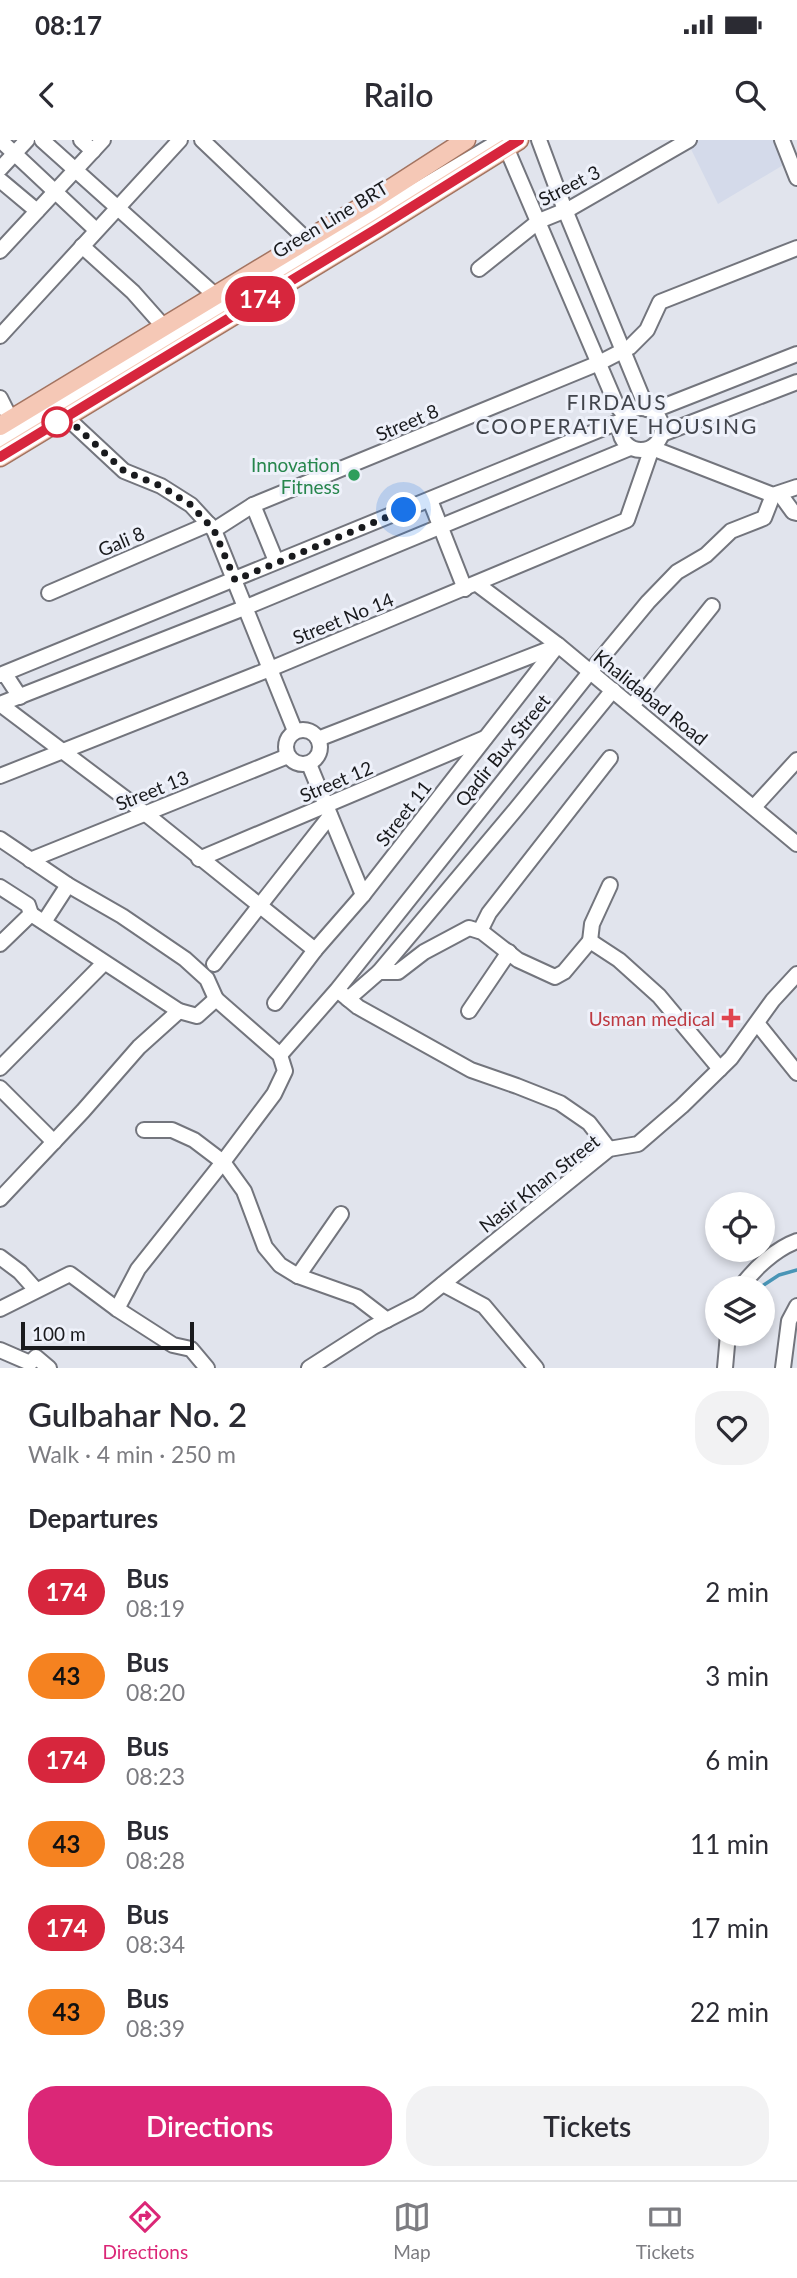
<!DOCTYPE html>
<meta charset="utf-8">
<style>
:root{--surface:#fff;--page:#f2f2f3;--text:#2b2b33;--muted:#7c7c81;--line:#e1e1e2;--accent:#db2777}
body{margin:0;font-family:Lato,sans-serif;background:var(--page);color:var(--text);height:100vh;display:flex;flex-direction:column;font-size:26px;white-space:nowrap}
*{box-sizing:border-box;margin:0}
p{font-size:23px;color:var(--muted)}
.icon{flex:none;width:38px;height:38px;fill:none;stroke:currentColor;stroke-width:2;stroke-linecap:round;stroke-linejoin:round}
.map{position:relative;height:1228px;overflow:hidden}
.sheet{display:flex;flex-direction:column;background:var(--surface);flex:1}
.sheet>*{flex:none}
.badge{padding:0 14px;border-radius:23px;font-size:24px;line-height:46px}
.controls{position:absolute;left:705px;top:1052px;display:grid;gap:14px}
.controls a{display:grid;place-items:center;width:70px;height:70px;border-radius:50%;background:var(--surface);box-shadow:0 4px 10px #0003;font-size:35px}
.scale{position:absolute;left:21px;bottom:18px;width:173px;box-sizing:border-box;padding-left:7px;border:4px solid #191a1d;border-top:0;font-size:19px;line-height:24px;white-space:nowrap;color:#191a1d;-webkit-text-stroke:5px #eef1fa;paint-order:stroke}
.you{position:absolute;width:35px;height:35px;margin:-18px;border:5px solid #fff;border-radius:50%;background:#1a73e8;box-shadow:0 0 0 10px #1a73e833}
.map>.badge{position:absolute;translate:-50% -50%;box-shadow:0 0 0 4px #fff}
h2{padding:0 28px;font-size:26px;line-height:63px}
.round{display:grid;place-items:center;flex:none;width:74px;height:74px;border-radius:28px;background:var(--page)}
.head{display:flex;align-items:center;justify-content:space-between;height:119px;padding:0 28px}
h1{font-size:33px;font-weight:600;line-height:52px}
.cta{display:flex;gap:14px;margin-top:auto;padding:14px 28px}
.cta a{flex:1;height:80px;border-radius:28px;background:var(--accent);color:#fff;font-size:28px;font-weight:600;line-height:80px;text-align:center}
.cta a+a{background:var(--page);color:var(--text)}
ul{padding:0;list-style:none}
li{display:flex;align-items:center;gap:21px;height:84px;padding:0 28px}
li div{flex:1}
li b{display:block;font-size:26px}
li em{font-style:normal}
li .badge{min-width:77px;font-weight:700;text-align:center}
.status{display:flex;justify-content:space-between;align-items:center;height:49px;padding:0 35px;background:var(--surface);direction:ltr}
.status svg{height:19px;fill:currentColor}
header{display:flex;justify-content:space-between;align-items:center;height:91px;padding:0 28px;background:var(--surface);font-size:32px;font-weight:600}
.tabs{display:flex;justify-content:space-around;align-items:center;height:98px;border-top:2px solid var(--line);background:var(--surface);font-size:19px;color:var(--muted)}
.tabs a{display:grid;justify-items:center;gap:4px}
.tabs .selected{color:var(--accent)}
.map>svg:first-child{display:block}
.built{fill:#d4daea}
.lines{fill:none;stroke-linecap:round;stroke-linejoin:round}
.stream{stroke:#4995b6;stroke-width:3.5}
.minor-casing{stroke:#73757d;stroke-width:18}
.major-casing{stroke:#a37461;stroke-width:21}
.minor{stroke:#fff;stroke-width:14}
.major{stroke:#f5c8b6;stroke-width:18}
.line-casing{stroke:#fff;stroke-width:16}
.line{stroke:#d7263d;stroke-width:10}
.walk{stroke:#191a1d;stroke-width:7;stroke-dasharray:0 12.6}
.stop-dot{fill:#fff;stroke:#d7263d;stroke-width:3.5}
.leisure-dot{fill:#2e9e5b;stroke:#eef1fa;stroke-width:2.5}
.health-dot{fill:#e0444e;stroke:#eef1fa;stroke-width:2.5}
.labels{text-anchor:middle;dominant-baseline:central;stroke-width:6;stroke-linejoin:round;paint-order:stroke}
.street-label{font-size:19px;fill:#191a1d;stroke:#eef1fa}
.leisure-label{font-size:19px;fill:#27864d;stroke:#eef1fa;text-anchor:end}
.health-label{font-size:19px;fill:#be3a42;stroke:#eef1fa;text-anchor:end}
.neighbourhood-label{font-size:21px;letter-spacing:2px;fill:#42454c;stroke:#eef1fa}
</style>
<div class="status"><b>08:17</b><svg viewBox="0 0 49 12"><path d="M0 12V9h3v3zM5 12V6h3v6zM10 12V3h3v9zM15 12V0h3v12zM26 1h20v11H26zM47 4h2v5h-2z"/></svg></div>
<header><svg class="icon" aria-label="back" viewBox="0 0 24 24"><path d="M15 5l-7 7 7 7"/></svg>Railo<svg class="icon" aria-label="search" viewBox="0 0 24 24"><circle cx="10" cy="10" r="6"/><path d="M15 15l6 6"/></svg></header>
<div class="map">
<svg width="797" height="1228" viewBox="0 0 797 1228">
<rect width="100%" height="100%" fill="#e1e4ed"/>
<polygon class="built" points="689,0 782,0 790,21 718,64 687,1"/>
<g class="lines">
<polyline class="stream" points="759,1148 779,1135 797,1130"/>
<g class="minor-casing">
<g id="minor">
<polyline points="0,0 96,90"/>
<polyline points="42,0 216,156"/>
<polyline points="81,0 93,11"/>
<polyline points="202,0 307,100"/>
<polyline points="539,0 565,70 647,269"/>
<polyline points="782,0 797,38"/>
<polyline points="506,7 617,266 625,275"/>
<polyline points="0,29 27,0"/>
<polyline points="0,40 37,71"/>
<polyline points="82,106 133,152 164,187"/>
<polyline points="0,111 103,0"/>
<polyline points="479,129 539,81 571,68 689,0"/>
<polyline points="0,196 180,0"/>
<polyline points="0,258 11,280"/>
<circle cx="641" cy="289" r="21"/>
<polyline points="652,271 797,214"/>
<polyline points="66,277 124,331 161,346 191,365 214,390"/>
<polyline points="662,294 797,242"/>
<polyline points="0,302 237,157 501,0"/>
<polyline points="780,354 793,372 797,373"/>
<polyline points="430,360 465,449"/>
<polyline points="253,365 276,421"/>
<polyline points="477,444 558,505 797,704"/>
<polyline points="49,453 209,384"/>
<polyline points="5,534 20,557"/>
<polyline points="0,535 621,281"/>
<polyline points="0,564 244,468 630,308"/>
<polyline points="0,564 146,674 315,810"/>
<polyline points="632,566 712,466"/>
<circle cx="303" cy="607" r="17"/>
<polyline points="295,591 214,390 253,365 599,223 630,207 647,190 660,162 797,108"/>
<polyline points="318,599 557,506"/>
<polyline points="309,624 363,755"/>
<polyline points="0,636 270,529 627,380 652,308 773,355 797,347"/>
<polyline points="754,667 797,620"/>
<polyline points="0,699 68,745 122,776 185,819 207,839 216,859"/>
<polyline points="199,719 485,598"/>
<polyline points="30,720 288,616"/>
<polyline points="0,747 28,765 31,774"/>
<polyline points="44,782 68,745"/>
<polyline points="480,791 489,773 610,618"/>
<polyline points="590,801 592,784 610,745"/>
<polyline points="0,804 31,774 179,871 197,876 216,859 280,915 285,931 274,954 223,1022 138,1129 117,1169"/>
<polyline points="214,824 330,676"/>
<polyline points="379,832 516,669 613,550"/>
<polyline points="341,853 358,867 471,930 517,946 560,963 589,983 609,1009"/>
<polyline points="348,859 379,832 398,832 424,812 469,788 482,792 518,820 555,837 564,832 590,801 619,820 659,856 720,929"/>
<polyline points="275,863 315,810 363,755 558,505"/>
<polyline points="469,871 509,812"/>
<polyline points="757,883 797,933"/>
<polyline points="280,915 337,850 590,532 648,462 677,432 706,415 731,391 764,378 773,355"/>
<polyline points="0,928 104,823"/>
<polyline points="0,948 54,1002"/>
<polyline points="144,990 172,990 194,1000 223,1022 244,1051 265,1107 280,1125 298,1136 357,1157 387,1180"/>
<polyline points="0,1059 83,971 139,907 179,871"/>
<polyline points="0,1117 20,1132 36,1150"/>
<polyline points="298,1136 341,1074"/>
<polyline points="443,1144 484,1166 536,1228"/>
<path d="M740,1148c14,-19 35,-39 57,-47"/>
<polyline points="0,1169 70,1134 117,1169 173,1205 191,1209 207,1228"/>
<polyline points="0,1210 30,1223 36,1217 49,1228"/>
<polyline points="309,1228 373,1187 418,1164 609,1009 638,1004 682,966 731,918 773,860 797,834"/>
<polyline points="725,1228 728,1194"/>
<polyline points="783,1228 789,1181 797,1166"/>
</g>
</g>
<g class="major-casing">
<g id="major">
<polyline points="0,286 373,60 466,0"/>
<polyline points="0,317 378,88 519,0"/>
</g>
</g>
<use href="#minor" class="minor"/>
<use href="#major" class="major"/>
</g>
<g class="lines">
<g class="line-casing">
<polyline id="line" points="0,317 378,88 519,0"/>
</g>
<use href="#line" class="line"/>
<polyline class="walk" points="57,282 66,277 124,331 161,346 191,365 214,390 235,440 404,370"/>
</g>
<circle class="stop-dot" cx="57" cy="282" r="14"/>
<circle class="leisure-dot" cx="354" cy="335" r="7"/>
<path class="health-dot" d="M727.5 867.5h7v7h7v7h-7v7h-7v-7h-7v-7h7z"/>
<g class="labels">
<g class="street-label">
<text transform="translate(569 45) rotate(-27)">Street 3</text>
<text transform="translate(330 79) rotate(-31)">Green Line BRT</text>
<text transform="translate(407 282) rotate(-23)">Street 8</text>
<text transform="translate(121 401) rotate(-23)">Gali 8</text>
<text transform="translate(343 478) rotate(-22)">Street No 14</text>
<text transform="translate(651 557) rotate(39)">Khalidabad Road</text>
<text transform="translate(502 610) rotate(-51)">Qadir Bux Street</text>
<text transform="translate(336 641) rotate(-23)">Street 12</text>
<text transform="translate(152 650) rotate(-22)">Street 13</text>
<text transform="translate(403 673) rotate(-52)">Street 11</text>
<text transform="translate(539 1043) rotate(-38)">Nasir Khan Street</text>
</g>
<g class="leisure-label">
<text x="340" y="324">Innovation<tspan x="340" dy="22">Fitness</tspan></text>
</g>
<g class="health-label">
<text x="715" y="878">Usman medical</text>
</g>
<g class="neighbourhood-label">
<text x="617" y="261">FIRDAUS<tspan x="617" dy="24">COOPERATIVE HOUSING</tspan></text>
</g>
</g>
</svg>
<div class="controls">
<a><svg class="icon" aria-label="locate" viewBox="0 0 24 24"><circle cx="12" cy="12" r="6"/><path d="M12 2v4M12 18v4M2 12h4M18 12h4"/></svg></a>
<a><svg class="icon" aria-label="layers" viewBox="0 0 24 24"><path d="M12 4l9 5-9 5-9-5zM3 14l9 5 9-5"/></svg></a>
</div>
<div class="scale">100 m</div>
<div class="you" style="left:404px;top:370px"></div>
<b class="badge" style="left:260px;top:159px;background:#d7263d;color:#fff">174</b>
</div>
<section class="sheet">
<div class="head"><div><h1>Gulbahar No. 2</h1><p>Walk · 4 min · 250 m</p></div><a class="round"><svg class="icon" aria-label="heart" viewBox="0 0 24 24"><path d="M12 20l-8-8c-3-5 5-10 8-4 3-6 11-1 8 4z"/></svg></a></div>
<h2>Departures</h2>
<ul>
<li><span class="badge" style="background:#d7263d;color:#fff">174</span><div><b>Bus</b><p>08:19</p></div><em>2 min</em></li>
<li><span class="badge" style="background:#f58220;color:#111">43</span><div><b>Bus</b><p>08:20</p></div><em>3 min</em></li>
<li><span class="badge" style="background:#d7263d;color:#fff">174</span><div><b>Bus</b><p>08:23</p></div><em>6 min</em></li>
<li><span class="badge" style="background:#f58220;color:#111">43</span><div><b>Bus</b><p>08:28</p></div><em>11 min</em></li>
<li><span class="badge" style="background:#d7263d;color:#fff">174</span><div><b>Bus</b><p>08:34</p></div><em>17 min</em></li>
<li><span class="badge" style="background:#f58220;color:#111">43</span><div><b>Bus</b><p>08:39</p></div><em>22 min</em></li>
</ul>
<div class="cta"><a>Directions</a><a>Tickets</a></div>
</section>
<nav class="tabs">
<a class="selected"><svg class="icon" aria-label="directions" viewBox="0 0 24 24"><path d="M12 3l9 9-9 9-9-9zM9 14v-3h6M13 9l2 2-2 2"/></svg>Directions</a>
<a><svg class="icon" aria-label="map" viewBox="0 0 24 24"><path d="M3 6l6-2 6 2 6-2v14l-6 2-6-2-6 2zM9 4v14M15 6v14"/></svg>Map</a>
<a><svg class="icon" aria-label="tickets" viewBox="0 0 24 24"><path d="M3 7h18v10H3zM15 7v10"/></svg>Tickets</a>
</nav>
